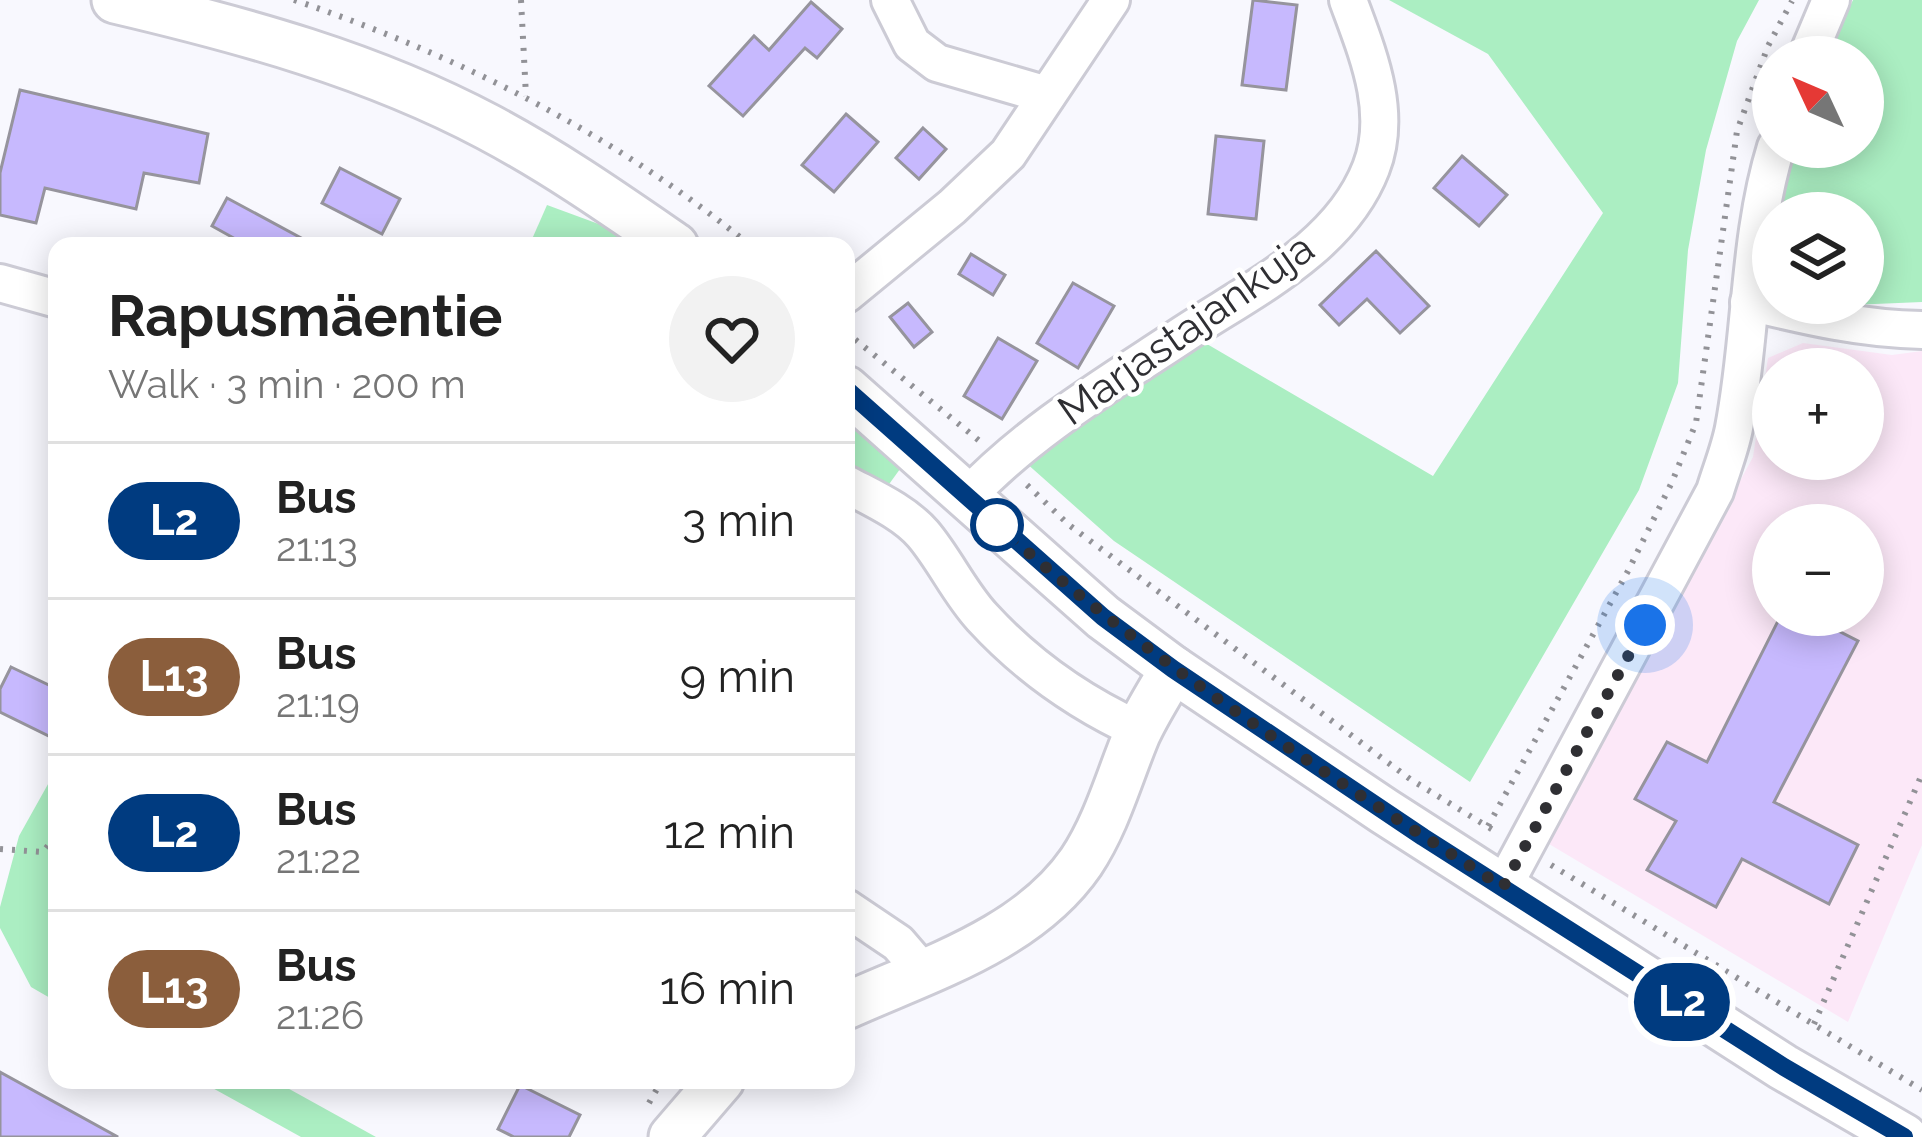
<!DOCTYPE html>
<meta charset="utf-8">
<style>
:root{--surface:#fff;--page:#f2f2f2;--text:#222;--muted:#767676;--line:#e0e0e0}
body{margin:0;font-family:Raleway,sans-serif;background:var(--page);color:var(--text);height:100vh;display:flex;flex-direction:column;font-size:45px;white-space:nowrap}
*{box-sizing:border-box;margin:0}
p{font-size:39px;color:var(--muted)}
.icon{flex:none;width:66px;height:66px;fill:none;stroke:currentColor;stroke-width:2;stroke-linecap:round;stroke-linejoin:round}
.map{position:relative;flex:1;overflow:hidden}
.drawer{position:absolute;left:48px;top:237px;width:807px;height:852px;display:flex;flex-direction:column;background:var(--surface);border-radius:24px;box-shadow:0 6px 30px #0003}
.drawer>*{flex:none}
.badge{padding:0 24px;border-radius:39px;font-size:42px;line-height:78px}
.needle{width:78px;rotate:314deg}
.fabs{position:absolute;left:1752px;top:36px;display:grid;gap:24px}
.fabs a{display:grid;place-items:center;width:132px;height:132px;border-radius:50%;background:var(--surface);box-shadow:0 6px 30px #0003;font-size:60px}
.you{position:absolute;width:60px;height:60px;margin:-30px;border:9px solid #fff;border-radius:50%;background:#1a73e8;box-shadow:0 0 0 18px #1a73e833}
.map>.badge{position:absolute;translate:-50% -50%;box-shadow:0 0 0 6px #fff}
.round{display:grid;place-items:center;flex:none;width:126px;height:126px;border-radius:63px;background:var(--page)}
.summary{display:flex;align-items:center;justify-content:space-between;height:204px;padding:0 60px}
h1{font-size:57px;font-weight:700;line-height:90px}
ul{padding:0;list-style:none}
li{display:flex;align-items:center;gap:36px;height:156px;padding:0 60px;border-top:3px solid var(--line)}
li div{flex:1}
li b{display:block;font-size:45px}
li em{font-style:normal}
li .badge{min-width:132px;font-weight:700;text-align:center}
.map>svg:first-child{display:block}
.education{fill:#fce8f8;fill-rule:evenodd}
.green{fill:#abeec2}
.building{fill:#c7b9fe;stroke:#96949d;stroke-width:3}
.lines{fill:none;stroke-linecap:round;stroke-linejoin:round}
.minor-casing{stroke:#cccbd5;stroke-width:42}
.tertiary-casing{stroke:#cccbd5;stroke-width:51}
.path{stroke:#929297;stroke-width:6;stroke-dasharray:3 9;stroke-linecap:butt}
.minor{stroke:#fff;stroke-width:36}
.tertiary{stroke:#fff;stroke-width:45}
.line-casing{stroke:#fff;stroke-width:27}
.line{stroke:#003b80;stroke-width:18}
.walk{stroke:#2f2f33;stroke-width:12;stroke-dasharray:0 21.6}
.stop-dot{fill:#fff;stroke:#003b80;stroke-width:6}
.labels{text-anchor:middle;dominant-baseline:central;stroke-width:9;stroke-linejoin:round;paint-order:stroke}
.street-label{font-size:42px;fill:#2f2f33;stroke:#fff}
</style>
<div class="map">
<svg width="1922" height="1137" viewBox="0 0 1922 1137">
<rect width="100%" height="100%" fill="#f8f8fe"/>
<path class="education" d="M1803,343l89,12 30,-4v494l-74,177 -304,-181 209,-384 15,-99zM1773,369h90v90h-90zM1773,525h90v90h-90z"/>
<g class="green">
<polygon points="1389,0 1759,0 1737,41 1706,150 1688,250 1678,383 1639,490 1470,782 1114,541 1025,462 1195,337 1433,476 1603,213 1488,54"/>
<polygon points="1853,0 1922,0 1922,302 1851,305 1842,303 1863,303 1863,213 1776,213 1789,147 1863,147 1863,57 1825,57"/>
<polygon points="547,205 634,237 646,246 529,246"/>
<polygon points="846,415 900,469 887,487 846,467"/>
<polygon points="57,768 57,942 50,955 57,960 57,1002 31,987 0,928 0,907 19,836"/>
<polygon points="198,1080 273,1080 376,1137 301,1137"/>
</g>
<g class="building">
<polygon points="1253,0 1297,5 1286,90 1242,85"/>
<polygon points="811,2 842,29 817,58 805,48 743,116 709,86 754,36 769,50"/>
<polygon points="20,90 208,134 199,183 144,173 136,209 45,188 36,223 0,215 0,173"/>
<polygon points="846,114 878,142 834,192 802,165"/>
<polygon points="923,128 946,149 919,179 896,158"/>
<polygon points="1216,136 1264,141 1256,219 1208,214"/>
<polygon points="1462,156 1507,195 1479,226 1434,188"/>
<polygon points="340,168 400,199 382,234 322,203"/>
<polygon points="227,198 316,246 248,246 212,226"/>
<polygon points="1376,251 1429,306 1400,333 1367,299 1339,325 1320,305"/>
<polygon points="971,254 1005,275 993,295 959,274"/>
<polygon points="1073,283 1114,306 1078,368 1037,343"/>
<polygon points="908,303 932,332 914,347 890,317"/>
<polygon points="998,338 1037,361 1002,419 964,396"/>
<polygon points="1781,615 1807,615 1858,641 1774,802 1858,845 1829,904 1742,859 1716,907 1647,870 1676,821 1635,799 1667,742 1707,762"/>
<polygon points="11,667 57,689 57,740 0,712 0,689"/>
<polygon points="0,1072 118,1137 0,1137"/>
<polygon points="520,1085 580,1115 569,1137 514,1137 498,1129"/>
</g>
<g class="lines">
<g class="minor-casing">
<g id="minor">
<polyline points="890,0 912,44 937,63 1047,95"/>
<polyline points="1807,57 1831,0"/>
<polyline points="0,283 57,299"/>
<polyline points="846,294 952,207 1008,154 1111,0"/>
<path d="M1749,302c58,14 113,27 173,28"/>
<path d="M846,484c26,14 58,28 77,50 22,26 36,58 59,83 44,48 98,86 157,113"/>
<path d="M966,498c63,-67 141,-113 218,-164 68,-45 156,-86 187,-166 22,-56 -4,-116 -23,-168"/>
<path d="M1503,887l212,-396c6,-20 15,-42 19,-63 18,-93 14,-190 42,-281"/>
<polyline points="846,908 898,943 923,972"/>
</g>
</g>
<g class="tertiary-casing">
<g id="tertiary">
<path d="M115,0c128,30 256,65 373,127 66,35 126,77 187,119"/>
<polyline points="846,389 1103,617 1173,669 1384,811 1783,1067 1904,1137"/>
<path d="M846,1006c82,-37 182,-67 235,-144 26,-39 38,-85 56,-128 10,-22 24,-43 36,-65"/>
<polyline points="672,1137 721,1080"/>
</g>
</g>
<g class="path">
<path d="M294,0c170,58 318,133 457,246"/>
<polyline points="521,0 526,96"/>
<polyline points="846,332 982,443"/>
<polyline points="1027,485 1069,525 1410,779 1498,833"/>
<polyline points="1488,826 1628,571 1672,482 1696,423 1737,131 1768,46 1792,1"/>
<polyline points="0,849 43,852 57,834"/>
<polyline points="1551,865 1922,1090"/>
<polyline points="1814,1024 1922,774"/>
<polyline points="649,1103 662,1080"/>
</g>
<use href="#minor" class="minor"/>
<use href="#tertiary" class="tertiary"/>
</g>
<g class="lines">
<g class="line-casing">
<polyline id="line" points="846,389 1103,617 1173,669 1423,837 1784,1067 1904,1137"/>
</g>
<use href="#line" class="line"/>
<path class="walk" d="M997,525c155,139 331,250 506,362l142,-262"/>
</g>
<circle class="stop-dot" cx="997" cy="525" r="24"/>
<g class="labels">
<g class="street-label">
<text transform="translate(1186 329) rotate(-35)">Marjastajankuja</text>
</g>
</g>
</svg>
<div class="fabs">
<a><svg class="needle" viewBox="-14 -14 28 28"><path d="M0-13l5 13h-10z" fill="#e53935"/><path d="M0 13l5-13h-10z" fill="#767676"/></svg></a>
<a><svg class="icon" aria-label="layers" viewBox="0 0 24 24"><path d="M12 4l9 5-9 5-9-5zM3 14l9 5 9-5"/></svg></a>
<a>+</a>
<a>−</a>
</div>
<div class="you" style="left:1645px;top:625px"></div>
<b class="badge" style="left:1682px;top:1002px;background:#003b80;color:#fff">L2</b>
<section class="drawer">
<div class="summary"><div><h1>Rapusmäentie</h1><p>Walk · 3 min · 200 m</p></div><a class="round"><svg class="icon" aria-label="heart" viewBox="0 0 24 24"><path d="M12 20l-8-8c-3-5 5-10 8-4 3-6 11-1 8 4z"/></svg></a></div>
<ul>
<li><span class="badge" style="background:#003b80;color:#fff">L2</span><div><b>Bus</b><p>21:13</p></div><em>3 min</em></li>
<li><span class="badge" style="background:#8b5e3c;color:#fff">L13</span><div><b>Bus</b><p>21:19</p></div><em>9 min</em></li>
<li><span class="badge" style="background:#003b80;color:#fff">L2</span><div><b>Bus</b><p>21:22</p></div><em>12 min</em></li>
<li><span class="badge" style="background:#8b5e3c;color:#fff">L13</span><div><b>Bus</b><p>21:26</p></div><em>16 min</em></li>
</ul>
</section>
</div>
